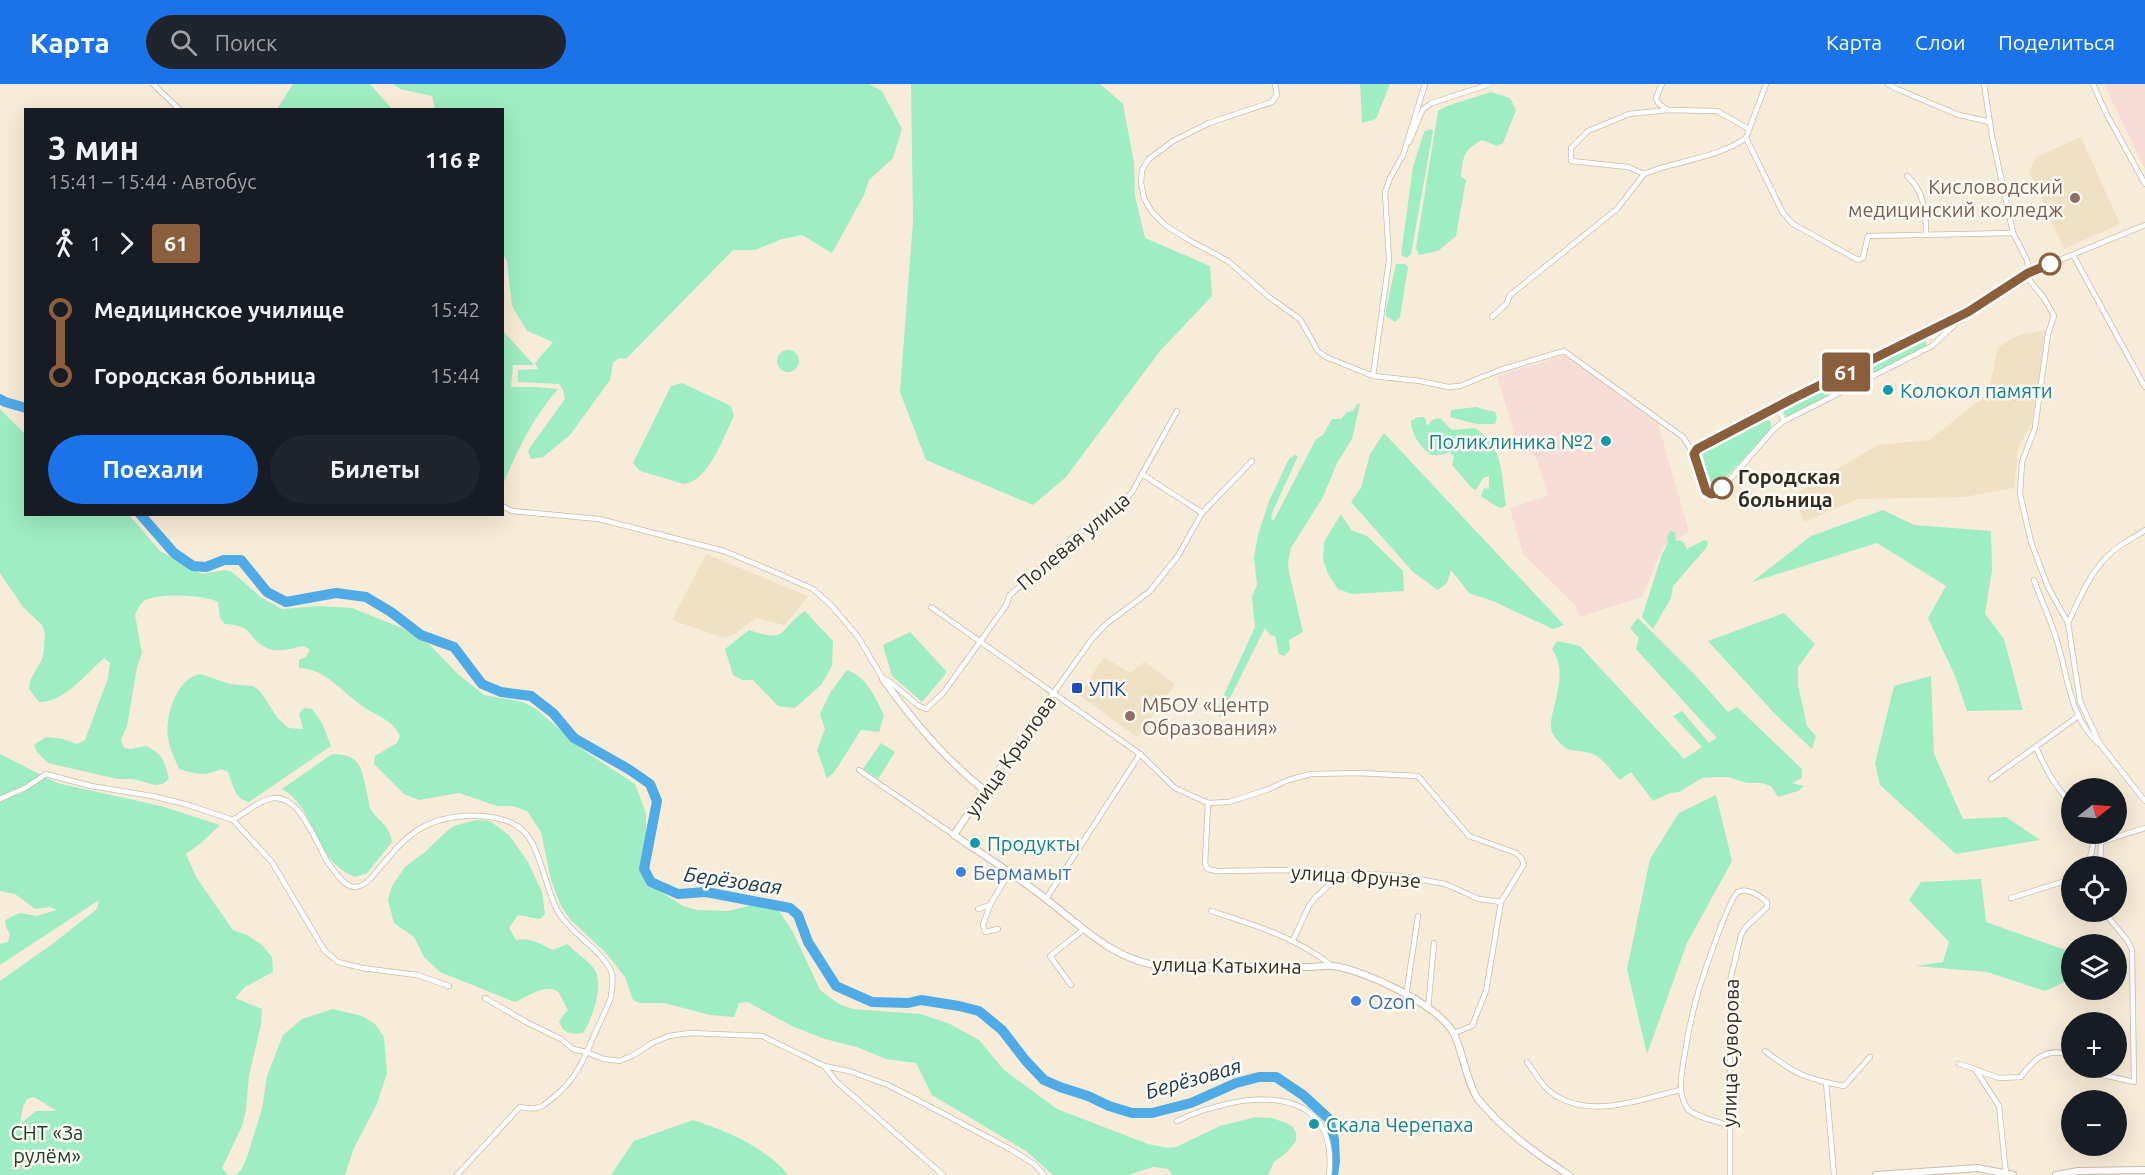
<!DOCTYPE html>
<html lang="ru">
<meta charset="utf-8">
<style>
:root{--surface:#171b24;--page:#20242c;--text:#f1f3f6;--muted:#9ea1a6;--accent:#1a73e8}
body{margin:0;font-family:Ubuntu,sans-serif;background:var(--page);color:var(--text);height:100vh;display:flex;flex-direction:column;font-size:22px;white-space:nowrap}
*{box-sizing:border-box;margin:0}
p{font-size:20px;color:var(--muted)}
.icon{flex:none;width:33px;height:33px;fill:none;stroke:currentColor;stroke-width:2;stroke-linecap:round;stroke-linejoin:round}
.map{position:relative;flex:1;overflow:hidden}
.sheet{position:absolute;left:24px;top:24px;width:480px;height:408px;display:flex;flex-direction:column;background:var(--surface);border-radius:0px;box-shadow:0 6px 24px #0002}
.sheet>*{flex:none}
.badge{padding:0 12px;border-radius:4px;font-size:21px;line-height:39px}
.needle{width:39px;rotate:73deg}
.buttons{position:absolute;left:2061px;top:694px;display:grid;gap:12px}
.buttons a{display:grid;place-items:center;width:66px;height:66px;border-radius:50%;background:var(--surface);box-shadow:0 6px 24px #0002;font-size:30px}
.map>.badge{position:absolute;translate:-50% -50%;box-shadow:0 0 0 3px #fff}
.legs{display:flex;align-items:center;gap:9px;height:66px;padding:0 24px;font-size:20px}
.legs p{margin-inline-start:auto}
.headline{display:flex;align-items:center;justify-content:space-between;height:102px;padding:0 24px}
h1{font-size:33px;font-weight:700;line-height:45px}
.action{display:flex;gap:12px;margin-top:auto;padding:12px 24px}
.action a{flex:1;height:69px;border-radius:36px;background:var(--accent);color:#fff;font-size:24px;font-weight:700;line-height:69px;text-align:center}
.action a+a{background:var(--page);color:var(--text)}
ul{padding:0 24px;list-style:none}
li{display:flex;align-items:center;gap:21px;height:66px;font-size:22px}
li i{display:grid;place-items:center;width:9px;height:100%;margin:0 8px;background:currentColor}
li i::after{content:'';width:15px;height:15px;margin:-8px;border:4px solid;border-radius:50%;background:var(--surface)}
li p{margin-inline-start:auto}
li:first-child i{background:linear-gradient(#0000 50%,currentColor 0)}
li:last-child i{background:linear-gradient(currentColor 50%,#0000 0)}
header{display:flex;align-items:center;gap:36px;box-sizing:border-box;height:84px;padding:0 30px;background:var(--accent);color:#fff}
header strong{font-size:28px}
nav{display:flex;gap:33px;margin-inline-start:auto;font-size:21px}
.search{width:420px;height:54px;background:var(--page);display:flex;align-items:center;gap:15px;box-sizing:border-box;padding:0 21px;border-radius:33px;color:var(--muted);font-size:22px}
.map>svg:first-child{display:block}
.built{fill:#f0e1c5}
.medical{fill:#f7ddd6}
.green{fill:#9fedc2;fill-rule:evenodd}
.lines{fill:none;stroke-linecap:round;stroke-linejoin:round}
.river{stroke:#4eabe6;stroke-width:10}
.minor-casing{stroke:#c9beab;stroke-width:6}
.tertiary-casing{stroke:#c9beab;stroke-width:8}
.minor{stroke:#fff;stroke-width:4.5}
.tertiary{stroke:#fff;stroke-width:6}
.line-1-casing{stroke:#fff;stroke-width:14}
.line-1{stroke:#8b5e3c;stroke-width:9}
.education-dot{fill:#8d6e63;stroke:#fffaf2;stroke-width:2}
.stop-1-dot{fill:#fff;stroke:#8b5e3c;stroke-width:3}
.culture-dot{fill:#0f9aa8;stroke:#fffaf2;stroke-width:2}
.transit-dot{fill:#1a4fb4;stroke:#fffaf2;stroke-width:2}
.shop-dot{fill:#3f7fe0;stroke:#fffaf2;stroke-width:2}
.labels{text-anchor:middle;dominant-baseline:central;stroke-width:5;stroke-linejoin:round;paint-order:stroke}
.education-label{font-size:20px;fill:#785e54;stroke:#fffaf2;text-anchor:end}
.culture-label{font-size:20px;fill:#0d838f;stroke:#fffaf2;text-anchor:start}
.stop-label{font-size:20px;font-weight:bold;fill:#302c24;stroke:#fffaf2;text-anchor:start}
.street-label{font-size:20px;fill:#302c24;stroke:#fffaf2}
.transit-label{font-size:20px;fill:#164399;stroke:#fffaf2;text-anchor:start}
.shop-label{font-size:20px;fill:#366cbe;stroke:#fffaf2;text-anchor:start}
.park-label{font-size:20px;fill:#17422d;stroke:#fffaf2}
.water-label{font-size:21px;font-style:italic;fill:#133b53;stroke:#fffaf2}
</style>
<header>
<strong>Карта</strong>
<div class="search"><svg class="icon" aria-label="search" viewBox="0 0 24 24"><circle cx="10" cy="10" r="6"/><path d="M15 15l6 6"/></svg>Поиск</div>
<nav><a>Карта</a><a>Слои</a><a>Поделиться</a></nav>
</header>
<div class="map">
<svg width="2145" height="1091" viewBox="0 0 2145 1091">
<rect width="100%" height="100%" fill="#f7ecd7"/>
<g class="built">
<polygon points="2081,53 2120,140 2064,165 2029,87 2036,73"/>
<polygon points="2046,246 2032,339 2018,364 2014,404 1964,413 1858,415 1804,438 1794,411 1878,361 1929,356 1988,310 1998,263 2019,251"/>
<polygon points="706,470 808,512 785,541 756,534 735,550 724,554 672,536"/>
<polygon points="1104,573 1130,589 1144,578 1175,600 1137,653 1079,611"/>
</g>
<g class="medical">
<polygon points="2104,0 2145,0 2145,85"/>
<polygon points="1566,271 1657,336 1689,448 1663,463 1642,513 1579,533 1575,521 1523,470 1510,424 1548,412 1536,373 1518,363 1497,292"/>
</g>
<g class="green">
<polygon points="293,0 370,0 392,25 277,25"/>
<polygon points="393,0 869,0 882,7 902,45 893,74 869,96 864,111 832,169 802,151 782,155 755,166 733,166 626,275 619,274 613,279 610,296 570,351 543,373 531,375 528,367 531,362 565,315 563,306 559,300 518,298 518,286 538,285 535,279 553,258 527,247 512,222 507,178 503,170 502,26 435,25 432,12 400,5"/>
<polygon points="911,0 1100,0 1123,20 1134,79 1135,112 1145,154 1210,182 1212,212 1160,267 1066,393 1033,421 926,376 900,308 913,137"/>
<polygon points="1360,0 1390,0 1376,35 1362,39"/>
<path d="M1491,8l19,6 6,12 -13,33 -6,3 -15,-6c-19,10 -19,17 -21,37l5,3 -10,56 -18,15 -19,4 -3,-7 22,-137 9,-5z"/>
<polygon points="1430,45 1433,47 1411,170 1407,174 1401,171 1413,83 1424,48"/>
<polygon points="1396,180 1405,180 1408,183 1400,233 1395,238 1386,232 1386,226"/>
<path d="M503,247l31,34h-21l-2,22h23l24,2c-24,27 -40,60 -54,93z"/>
<polygon points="1923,252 1927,261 1788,333 1784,330 1784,323"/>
<circle cx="788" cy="277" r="11"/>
<path d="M682,299l49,23 3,10c-11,21 -25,65 -50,68l-44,-13 -7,-8 38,-77z"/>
<polygon points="1357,320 1360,320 1352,355 1337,379 1323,413 1291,464 1288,478 1289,488 1303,548 1289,556 1290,566 1284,572 1279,570 1275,552 1270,551 1265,544 1224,626 1223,632 1220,633 1217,626 1255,543 1252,513 1257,501 1254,473 1258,451 1269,417 1289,375 1295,371 1298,372 1272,429 1271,435 1274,436 1316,355 1323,351 1332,335 1341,335 1347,328 1353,327"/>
<polygon points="1476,323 1495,328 1497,333 1495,340 1477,340 1450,333 1451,326"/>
<path d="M0,325l25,25 1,80 103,1 31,36 42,23 23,-4 7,2 30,26 20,11 37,-3 33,2 50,20 28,17 28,29 26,21 39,7 13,7 47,41 52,34 11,29v24l-6,29 5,14 5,5 33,21 14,4 31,1 29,-7 22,7 14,21 27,58 19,14 14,5 68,5 29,10 29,16 25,30 53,39 91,35 20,4 8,-1 44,-21 36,-9 16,1 14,5 7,4 3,6v8l-10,12 -12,9 -6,13h-95l-5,-6 -15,-2 -25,8h-75l-27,-24 -94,-56 -16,-32 -30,-4 -29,-12 -32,-8 -31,-12 -47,-25 -8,1 -5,14 -24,-2 -46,-12h-24l-7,-3 -8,-23 -19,-24 -36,-34 -9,-13 -10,-26 -10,-48 -14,-21 -14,-5h-16l-38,-13 -40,7 -15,-6 -30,-30 1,-8 22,-13 3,-7c-7,-16 -23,-20 -36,-29 -22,-14 -37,-38 -65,-39v-8l7,-3 4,-7 -6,-4c-13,2 -27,8 -39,1 -20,-11 -10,-21 -40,-23l-5,-6 -2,-16c-12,-7 -65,-10 -75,0 -4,3 -6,9 -8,13l7,38 -5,14 -10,59 -6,14 3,8 7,1 15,-3c18,9 18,14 23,33l-6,5 -8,1 -22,-6h-16l-69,-16 -11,-11 -3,-7 12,-8 17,2 14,5 8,-4 23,-62 2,-15 -6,-5c-18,16 -39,44 -65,44l-10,-13 1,-8 12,-22 2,-9 1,-17 -3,-8 -19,-18 -23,-34z"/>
<path d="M1418,333h6l2,3v5l3,-1 3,-4 8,-2 12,12 23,-2c29,19 26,45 31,77l-4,3 -6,-2 -15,-10 3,-8 5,1v-13l-6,2 -7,12 -4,-2 -20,-23 2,-8 -4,-5c-6,2 -14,5 -20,2 -10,-6 -19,-22 -19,-33z"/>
<polygon points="1764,333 1771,338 1771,345 1718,402 1712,404 1710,402 1702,368 1705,365"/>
<polygon points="1384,349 1564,541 1553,545 1495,518 1469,509 1451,486 1447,499 1438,506 1413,488 1351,418 1361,404 1370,370"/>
<polygon points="1883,426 1914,441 1991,447 1992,486 1985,530 2004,555 2023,626 1967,627 1955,592 1928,534 1946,502 1877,459 1752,498 1811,452"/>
<polygon points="1341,430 1351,446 1367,452 1403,487 1404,507 1352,510 1338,505 1328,490 1323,475 1324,458"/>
<polygon points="1670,447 1675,448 1676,457 1680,456 1684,459 1687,465 1704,456 1708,458 1707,463 1673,502 1671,514 1653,545 1642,533 1662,470 1668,459 1667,453"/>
<path d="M805,527l28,30 -1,25 -11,19 -26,23 -17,-2 -25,-26h-11l-9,-5 -8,-26 24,-19c40,14 28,0 56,-19z"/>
<polygon points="1784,529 1815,560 1798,583 1798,601 1807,642 1816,652 1812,665 1776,631 1708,557"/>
<path d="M1638,534l58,58 32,36 9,-5 65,62v9l-10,5 12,3 -6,5 -20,6 -7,-11 -10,-3h-14l-19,-6h-12l-14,1 -23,14 -9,1 -17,8 -22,-29 -11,8c-7,-7 -18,-23 -27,-26 -20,-7 -25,3 -40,-20 -10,-16 20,-56 -1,-85l5,-8 23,5 104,113 18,-12 -29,-31 9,-5 27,32 8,-5 -81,-89 3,-11 -9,-10z"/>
<polygon points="910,548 947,588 922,618 892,592 883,561"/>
<path d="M847,586c20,7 28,27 37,45l-5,17 -18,-2 -26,41 -8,8 -10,-29 8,-21 -5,-15 10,-21z"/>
<path d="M200,590l30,10 23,2 7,5 17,26 11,11 15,1 -4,-15 5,-6 8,1 10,14 9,23 -82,56c-15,-3 -16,-18 -21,-30l-7,-3c-18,8 -24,5 -42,0 -4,-10 -10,-21 -11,-32 -3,-21 8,-58 32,-63z"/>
<polygon points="1931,592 1934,670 1963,735 2006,733 2040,756 1956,770 1880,701 1875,679 1894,602"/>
<polygon points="881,659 895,668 878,695 863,685"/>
<path d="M0,670l57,29 104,23 59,19 -19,18 -15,11 10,23 37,53 14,5 15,10 10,12 1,15 -28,15 -10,11 27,11 -1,16 -12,50 -3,35 -4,16 -20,42 6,7h-228v-194l51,-36 46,-36 2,-9 -99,65v-21l8,-2 2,-8 -4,-7 -1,-7 15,-7 16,3 21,-6 -7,-3 -15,2 -20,-15 -15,-3zM34,1013l23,14h-21l-16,13 3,-17 4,-8z"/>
<path d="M332,670c32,0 29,17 36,44 1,4 1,10 4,13 8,12 18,15 20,31l-25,31 -12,4c-9,-4 -16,-8 -23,-16 -19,-21 -23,-57 -50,-72z"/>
<polygon points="1716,711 1732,777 1687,859 1647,970 1627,885 1650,775 1679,729"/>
<path d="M476,736l14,1 19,14 19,27 14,30 3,22 -5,5 -22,-4 -9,13 7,12c14,-3 24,4 37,10l14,-6c7,7 23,18 28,26 9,16 -3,50 -12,63 -13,2 -20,0 -24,-12l9,-11c-3,-5 -6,-12 -9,-17 -10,-12 -33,4 -44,9l-75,-30 -16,-15 -10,-20 -20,-14 -6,-23 4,-14 13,-19 20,-15 23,-22 6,-4z"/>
<polygon points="1981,795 1986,838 2071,868 2071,895 2045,907 1987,888 1916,882 1943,878 1949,858 1909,816 1921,798"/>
<polygon points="333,925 362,932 375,940 384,953 387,989 377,1020 353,1066 345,1091 236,1091 242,1085 248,1070 262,1025 267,992 283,951 302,935"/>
<path d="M693,1036c34,11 72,27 95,55h-177l23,-34z"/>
</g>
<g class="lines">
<g class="river">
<polyline points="0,315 5,318 26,324"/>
<polyline points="140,430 174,469 193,482 206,483 224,476 241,476 267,508 286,518 336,509 366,513 391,528 421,551 454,563 482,600 501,608 531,612 553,629 574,654 630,686 650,700 657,717 644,785 651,798 678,810 706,808 790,824 798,831 808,858 836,902 872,918 908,919 921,916 959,922 979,927 1002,946 1026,977 1044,996 1060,1003 1088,1012 1109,1022 1132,1029 1152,1029 1191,1019 1236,999 1259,993 1276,993 1303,1011 1329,1035 1334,1056 1335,1077 1333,1091"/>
</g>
<g class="minor-casing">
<g id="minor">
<polyline points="153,0 180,26"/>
<polyline points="1275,0 1277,10 1272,18 1209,39 1173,57 1149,75 1142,86 1141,99 1144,114 1152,128 1165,141 1187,155 1228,177 1269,213 1300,235 1318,267 1326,273 1373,292 1420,297 1448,303 1460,302 1500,286 1564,267 1683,353 1694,370 1706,407 1711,409 1718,409 1773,346 1784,337 1932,262 1968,228 2028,189 2145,141"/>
<polyline points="1662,0 1656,14 1658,19 1668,26"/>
<polyline points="1888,0 1897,5 1959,31 1990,38"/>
<polyline points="1984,0 1992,52 2013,149 2027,176 2030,197 2044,214 2054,232 2048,250 2035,344 2022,378 2020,410 2031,458 2048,503 2068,539 2080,617 2100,660 2145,717"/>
<polyline points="2093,0 2106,29 2145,100"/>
<path d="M1746,54c-30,21 -69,22 -102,36l-16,-7 -57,-6v-13l17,-17 41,-17 39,-4 49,1 32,18"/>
<polyline points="1746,54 1783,129 1793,140 1858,176 1863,174 1868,152 2013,149"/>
<polyline points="1746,54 1766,0"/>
<polyline points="1409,58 1423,25 1432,19 1490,0"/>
<path d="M1907,92c17,14 19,37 19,57"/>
<polyline points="2073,171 2145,303"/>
<polyline points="1492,233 1506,220 1510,211 1617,125 1644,90"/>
<polyline points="1373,292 1389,176 1385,108 1390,94 1403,71 1425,0"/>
<polyline points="1777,323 1784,337"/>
<polyline points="1694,370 1702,362 1822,300 1966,229"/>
<polyline points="1142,390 1202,429"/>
<polyline points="502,422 512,427 599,435 724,467 770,486 813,505 832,522 858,553 883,595 889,597 919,622 926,625 944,608 1007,520 1009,512 1071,455 1124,417 1132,408 1177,327"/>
<path d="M2034,496c7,20 17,40 23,61 11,35 13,77 41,102"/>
<polyline points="931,523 1140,670 1175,704 1208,719 1229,718 1269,705 1288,696 1311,690 1358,689 1418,692 1469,752 1516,769 1522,775 1524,780 1501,818 1486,907 1472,942 1454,949"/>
<path d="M2068,539c11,-24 24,-55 45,-72 10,-8 22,-14 32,-21"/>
<path d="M2036,663c9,22 19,40 36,57"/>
<polyline points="859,686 954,751"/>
<polyline points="1991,695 2077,633"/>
<polyline points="984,706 1092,555 1106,540 1149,508 1178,472 1202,429 1252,377"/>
<polyline points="0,715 25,704 46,690 91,702 152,712 185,720 233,736 272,778 324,866 338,878 362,884 417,891 449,902"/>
<polyline points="1208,719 1205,780 1208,785 1216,787 1293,786 1318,793 1367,790 1402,792 1445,800 1479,815 1501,818"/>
<path d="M233,736c11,-7 23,-17 36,-21 32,-9 47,48 62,68 5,6 11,16 19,19 7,3 15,-2 20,-7 31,-35 43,-59 94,-63 17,-1 32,0 48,7 30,13 31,65 47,90 12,21 48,41 53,61 1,6 0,17 -1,23 -2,7 -6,14 -9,21 -10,20 -18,46 -33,64 -6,8 -19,19 -27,24 -7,4 -15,2 -22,1l-63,68"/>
<polyline points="2098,750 2101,758 2100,783"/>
<polyline points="2101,758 2145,744"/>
<path d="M2085,783c7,-10 9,-20 8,-33"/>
<polyline points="2011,814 2072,795"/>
<polyline points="1046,815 1140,670"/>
<polyline points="990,821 983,841 985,848 998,845"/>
<polyline points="978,825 990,821 1009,789"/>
<path d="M1211,827c43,14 84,26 120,54"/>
<polyline points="1293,856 1309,822 1316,813 1339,792"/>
<polyline points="1071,901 1050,872 1083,846"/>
<polyline points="1406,912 1418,832"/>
<polyline points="485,914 526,938 561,955 573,965 586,968 604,975 619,977 632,972 652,959 669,952 690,949 762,952 824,982 849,987 888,1001 925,1020 1010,1065 1034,1080 1044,1091"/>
<polyline points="1428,925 1434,859"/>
<path d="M1765,967c30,23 41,28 79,35l26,-29"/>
<path d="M1527,978c9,12 17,28 31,35 37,21 84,2 122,-7"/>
<polyline points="1959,980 1975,985 1999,1022 2006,1090"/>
<polyline points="824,982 837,998 943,1091"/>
<polyline points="2089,984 2099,990 2134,998 2132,866 2127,856 2104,828"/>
<path d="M1976,986l23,8 22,-1c12,-18 29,-32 51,-20"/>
<polyline points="1826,998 1834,1091"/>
<path d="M1177,1037c59,-28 163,-44 152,54"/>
<path d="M1729,1042c-11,-5 -36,-9 -42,-18 -2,-4 -6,-13 -6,-18 -2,-12 10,-72 14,-86 4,-17 33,-105 43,-112 8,-5 23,4 29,10v5l-22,21 -4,7 -11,46v194"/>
</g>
</g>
<g class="tertiary-casing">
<g id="tertiary">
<path d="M883,595c29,41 62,80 101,111l-30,45c31,21 63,41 92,64 35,27 69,62 115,67l149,1c8,0 16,-2 23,-1 32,4 106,39 121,68 9,18 13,50 24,65 25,31 57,54 91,76"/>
<polyline points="1876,1091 1978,1084 2013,1091"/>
<polyline points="2056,1091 2078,1087 2145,1086"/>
</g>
</g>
<use href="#minor" class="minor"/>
<use href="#tertiary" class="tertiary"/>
</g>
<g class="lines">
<g class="line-1-casing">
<polyline id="line-1" points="1722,404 1718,409 1711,410 1706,407 1694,370 1697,365 1792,315 1968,228 2028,189 2050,180"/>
</g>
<use href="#line-1" class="line-1"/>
</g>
<g class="education-dot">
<circle cx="2075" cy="114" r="6"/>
<circle cx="1130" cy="632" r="6"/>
</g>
<g class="stop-1-dot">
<circle cx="2050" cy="180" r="10"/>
<circle cx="1722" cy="404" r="10"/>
</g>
<g class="culture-dot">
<circle cx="1888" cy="306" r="6"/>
<circle cx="1606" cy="357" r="6"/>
<circle cx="975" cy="759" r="6"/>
<circle cx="1314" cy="1040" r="6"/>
</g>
<rect class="transit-dot" x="1071" y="598" width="12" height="12" rx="3"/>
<g class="shop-dot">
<circle cx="961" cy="788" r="6"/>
<circle cx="1356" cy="917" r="6"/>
</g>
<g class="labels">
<g class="education-label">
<text x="2063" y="102">Кисловодский<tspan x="2063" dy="23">медицинский колледж</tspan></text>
<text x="1142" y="620" text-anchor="start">МБОУ «Центр<tspan x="1142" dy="23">Образования»</tspan></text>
</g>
<g class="culture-label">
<text x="1900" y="306">Колокол памяти</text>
<text x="1594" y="357" text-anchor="end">Поликлиника №2</text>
<text x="987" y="759">Продукты</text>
<text x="1326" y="1040">Скала Черепаха</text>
</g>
<g class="stop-label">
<text x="1738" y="392">Городская<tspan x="1738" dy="23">больница</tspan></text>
</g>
<g class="street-label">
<text transform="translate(1073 457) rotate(-40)">Полевая улица</text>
<text transform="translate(1010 672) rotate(-55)">улица Крылова</text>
<text transform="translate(1356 792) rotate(4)">улица Фрунзе</text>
<text transform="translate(1227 881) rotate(1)">улица Катыхина</text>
<text transform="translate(1730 969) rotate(-89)">улица Суворова</text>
</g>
<g class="transit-label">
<text x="1089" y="604">УПК</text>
</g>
<g class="shop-label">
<text x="973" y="788">Бермамыт</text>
<text x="1368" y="917">Ozon</text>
</g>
<g class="park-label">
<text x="47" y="1048">СНТ «За<tspan x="47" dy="23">рулём»</tspan></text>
</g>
<g class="water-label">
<text transform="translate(733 796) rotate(8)">Берёзовая</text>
<text transform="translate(1193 994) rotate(-16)">Берёзовая</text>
</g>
</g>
</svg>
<div class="buttons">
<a><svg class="needle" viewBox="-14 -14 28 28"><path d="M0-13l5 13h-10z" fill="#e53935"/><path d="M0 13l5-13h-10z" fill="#9ea1a6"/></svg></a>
<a><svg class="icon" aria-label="locate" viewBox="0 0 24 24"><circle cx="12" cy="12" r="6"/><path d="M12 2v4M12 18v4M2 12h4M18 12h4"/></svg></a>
<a><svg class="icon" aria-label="layers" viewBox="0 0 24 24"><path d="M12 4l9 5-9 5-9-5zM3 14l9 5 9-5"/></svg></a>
<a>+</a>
<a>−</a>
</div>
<b class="badge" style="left:1846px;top:288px;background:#8b5e3c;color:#fff">61</b>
<section class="sheet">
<div class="headline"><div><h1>3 мин</h1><p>15:41 – 15:44 · Автобус</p></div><b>116 ₽</b></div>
<div class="legs"><svg class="icon" aria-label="walk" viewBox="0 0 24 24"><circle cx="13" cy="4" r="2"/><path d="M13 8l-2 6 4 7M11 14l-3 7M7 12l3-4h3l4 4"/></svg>1<svg class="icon" aria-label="forward" viewBox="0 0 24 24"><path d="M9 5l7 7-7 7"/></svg><b class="badge" style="background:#8b5e3c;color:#fff">61</b></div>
<ul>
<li><i style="color:#8b5e3c"></i><b>Медицинское училище</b><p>15:42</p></li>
<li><i style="color:#8b5e3c"></i><b>Городская больница</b><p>15:44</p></li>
</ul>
<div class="action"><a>Поехали</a><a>Билеты</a></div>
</section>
</div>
